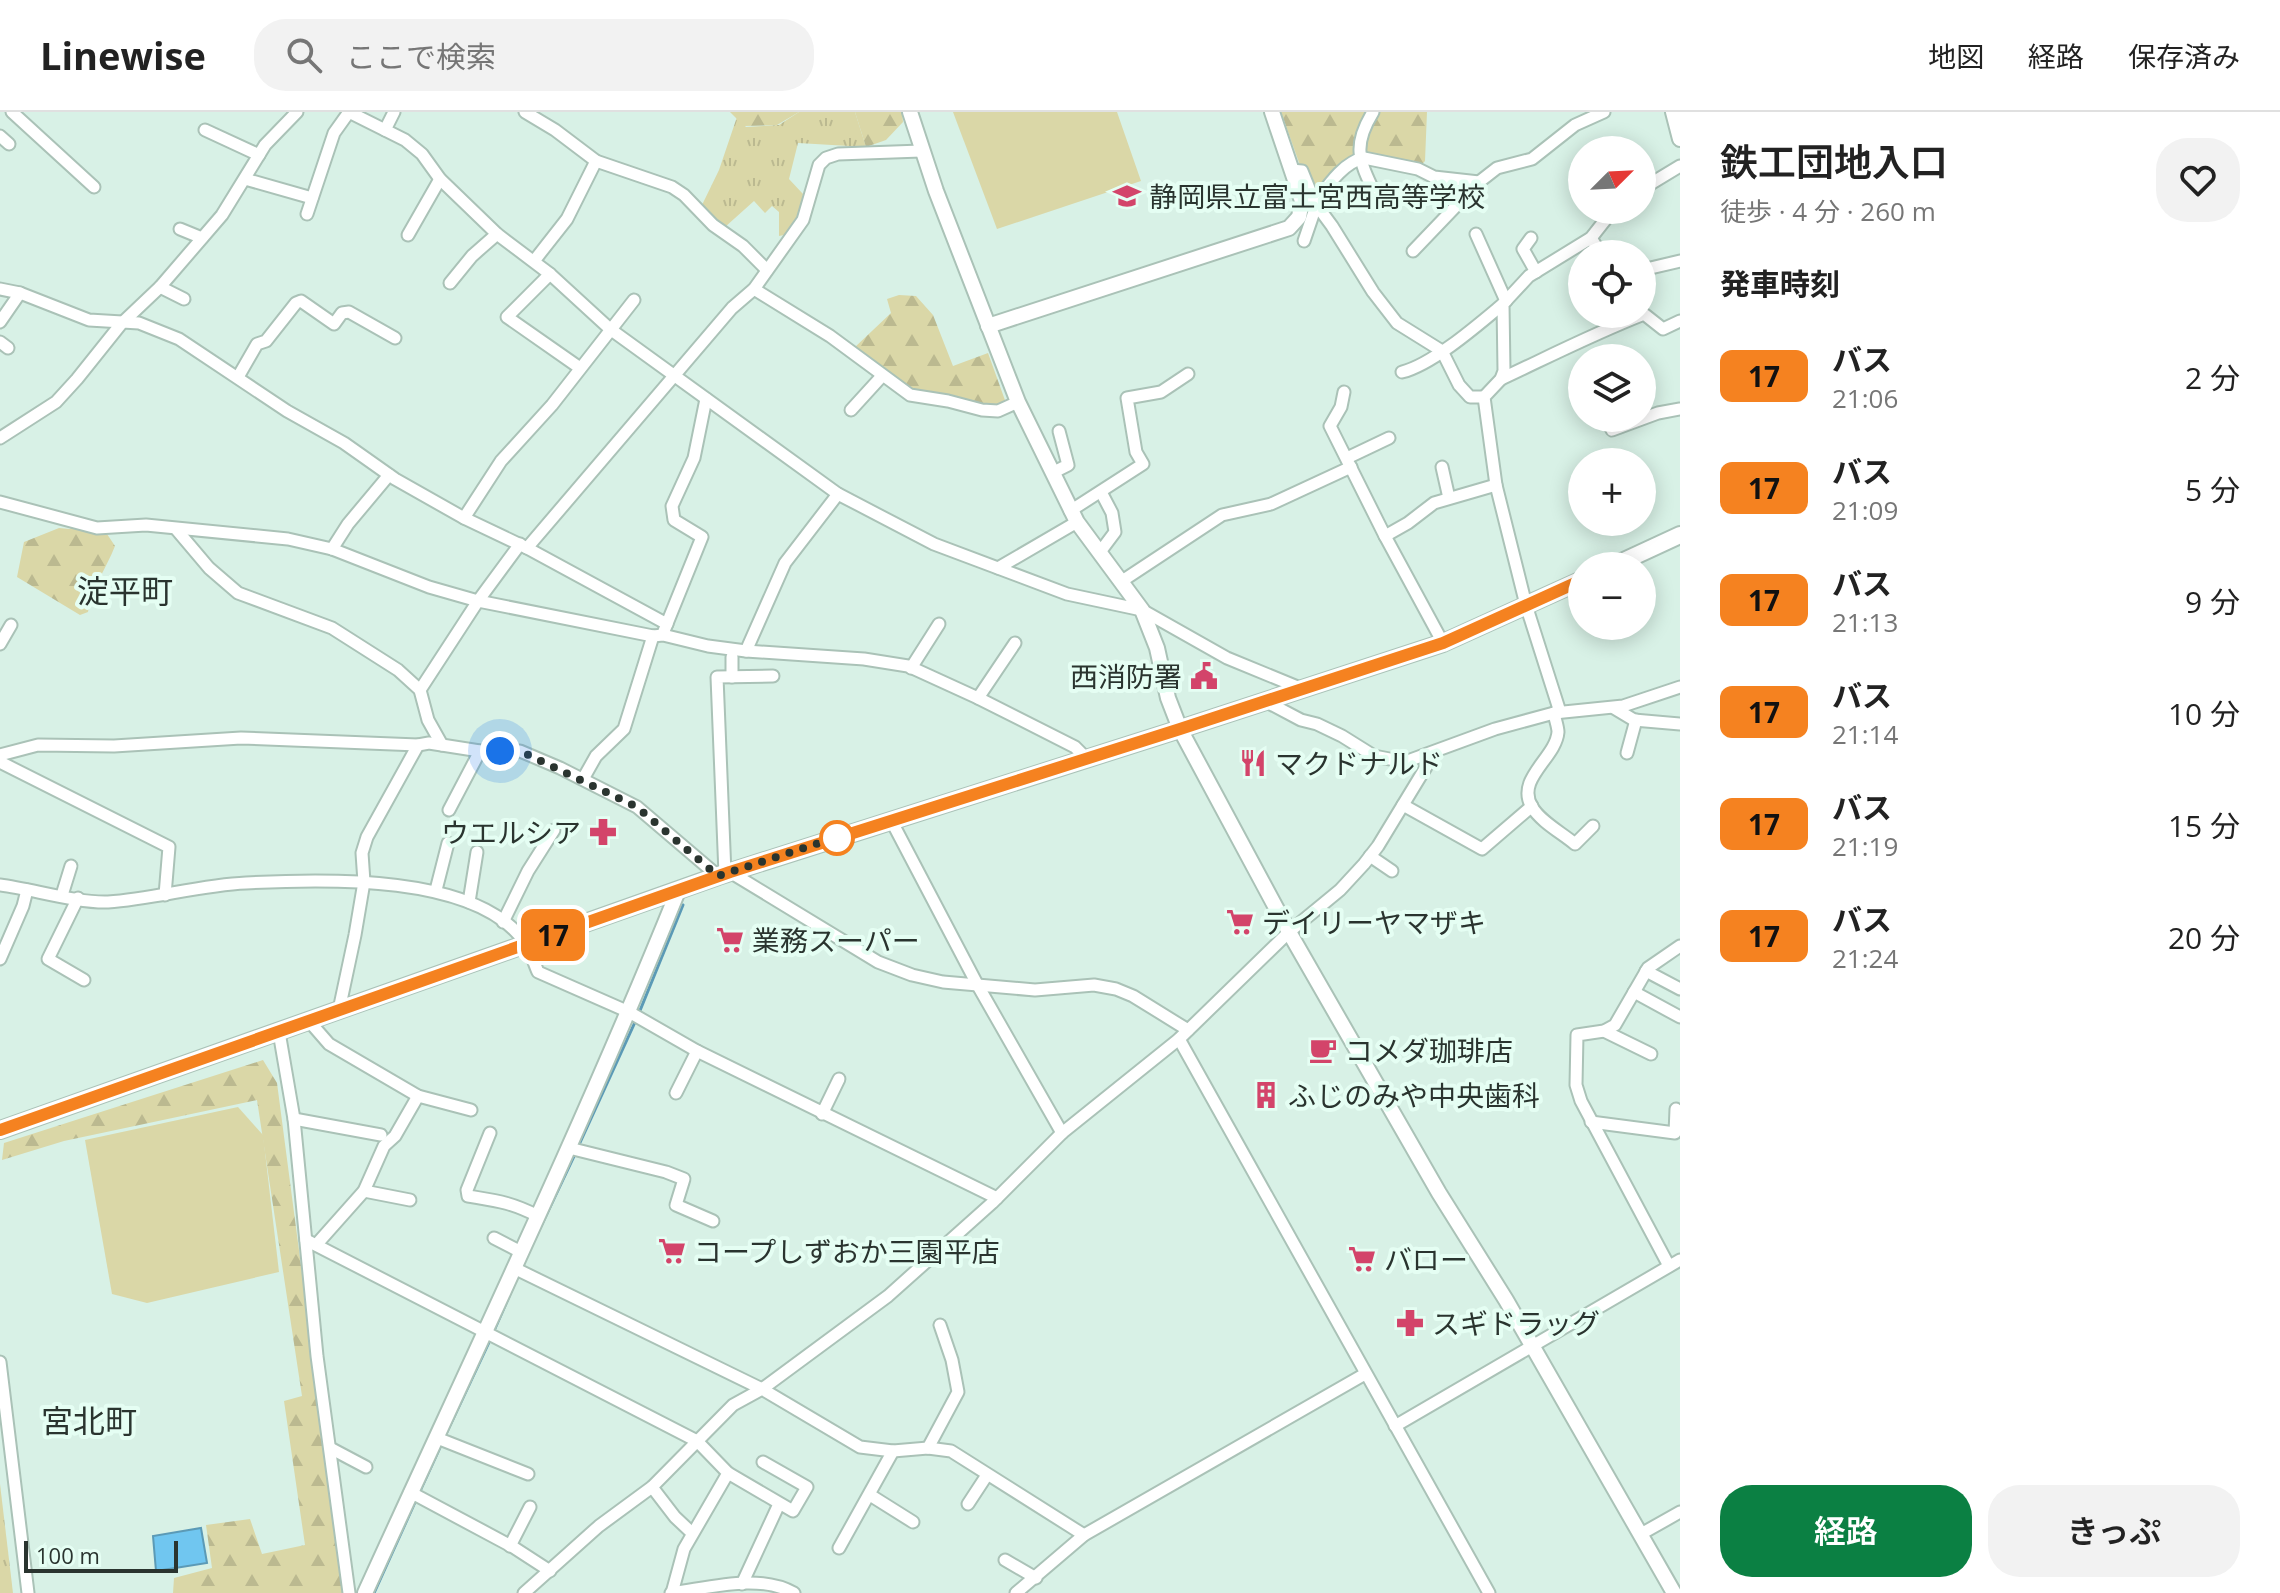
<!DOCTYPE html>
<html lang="ja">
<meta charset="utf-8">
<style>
:root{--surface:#fff;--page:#f2f2f2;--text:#222;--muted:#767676;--line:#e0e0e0;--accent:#0b8043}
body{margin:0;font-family:"Open Sans","Noto Sans JP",sans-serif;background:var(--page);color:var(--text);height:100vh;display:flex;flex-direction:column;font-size:30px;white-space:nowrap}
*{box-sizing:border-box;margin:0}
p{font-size:26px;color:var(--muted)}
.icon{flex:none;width:44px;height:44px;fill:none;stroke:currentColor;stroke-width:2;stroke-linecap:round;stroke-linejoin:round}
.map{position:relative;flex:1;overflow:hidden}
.details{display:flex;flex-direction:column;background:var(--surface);width:600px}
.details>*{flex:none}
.badge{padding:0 16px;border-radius:12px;font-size:28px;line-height:52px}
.needle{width:52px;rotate:66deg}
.buttons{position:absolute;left:1568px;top:24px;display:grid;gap:16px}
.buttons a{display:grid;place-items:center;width:88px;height:88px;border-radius:50%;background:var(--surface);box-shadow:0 4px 20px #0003;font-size:40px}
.scale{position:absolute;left:24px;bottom:20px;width:154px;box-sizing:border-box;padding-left:8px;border:4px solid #2a342f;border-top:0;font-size:22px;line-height:28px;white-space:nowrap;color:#2a342f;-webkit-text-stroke:6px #e5fef3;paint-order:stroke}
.you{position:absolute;width:40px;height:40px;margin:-20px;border:6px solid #fff;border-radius:50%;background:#1a73e8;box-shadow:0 0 0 12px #1a73e833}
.map>.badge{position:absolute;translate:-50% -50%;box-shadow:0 0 0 4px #fff}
h2{padding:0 40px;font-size:30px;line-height:72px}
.round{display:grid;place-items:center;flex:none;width:84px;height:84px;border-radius:32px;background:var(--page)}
.summary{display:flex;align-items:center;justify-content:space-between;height:136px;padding:0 40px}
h1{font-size:38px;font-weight:600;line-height:60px}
.button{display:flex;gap:16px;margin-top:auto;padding:16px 40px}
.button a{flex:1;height:92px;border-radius:32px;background:var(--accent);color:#fff;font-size:32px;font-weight:600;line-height:92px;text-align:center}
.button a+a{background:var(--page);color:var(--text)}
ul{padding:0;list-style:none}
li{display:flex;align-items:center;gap:24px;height:112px;padding:0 40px}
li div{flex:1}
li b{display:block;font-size:30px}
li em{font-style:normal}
li .badge{min-width:88px;font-weight:700;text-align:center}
header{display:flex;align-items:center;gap:48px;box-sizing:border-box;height:112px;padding:0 40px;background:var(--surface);border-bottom:2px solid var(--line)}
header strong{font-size:38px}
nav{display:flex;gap:44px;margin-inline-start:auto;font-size:28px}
.search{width:560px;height:72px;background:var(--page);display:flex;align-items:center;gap:20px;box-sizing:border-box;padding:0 28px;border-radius:32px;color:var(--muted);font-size:30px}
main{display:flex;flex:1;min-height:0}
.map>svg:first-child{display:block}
.grass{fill:url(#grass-tufts)}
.forest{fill:url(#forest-firs)}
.pitch{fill:#dad7a7}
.water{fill:#70c6f0;stroke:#5b9ab6;stroke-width:2}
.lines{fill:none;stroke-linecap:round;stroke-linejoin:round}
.stream{stroke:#5b9ab6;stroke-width:3}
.minor-casing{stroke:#aac2b7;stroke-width:15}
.tertiary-casing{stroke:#aac2b7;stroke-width:18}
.secondary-casing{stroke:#aac2b7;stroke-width:20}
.minor{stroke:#fff;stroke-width:11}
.tertiary{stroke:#fff;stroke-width:14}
.secondary{stroke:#fff;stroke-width:16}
.line-casing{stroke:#fff;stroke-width:18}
.line{stroke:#f58220;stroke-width:12}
.walk{stroke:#2a342f;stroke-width:8;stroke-dasharray:0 14.4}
.stop-dot{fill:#fff;stroke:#f58220;stroke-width:4}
.labels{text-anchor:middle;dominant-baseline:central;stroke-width:8;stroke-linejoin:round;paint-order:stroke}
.poi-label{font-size:28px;fill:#2a342f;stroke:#e5fef3;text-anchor:start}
.quarter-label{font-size:32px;fill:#2a342f;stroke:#e5fef3}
</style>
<header>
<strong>Linewise</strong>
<div class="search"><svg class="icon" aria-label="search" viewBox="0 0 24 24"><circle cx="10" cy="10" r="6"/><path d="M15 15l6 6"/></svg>ここで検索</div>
<nav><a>地図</a><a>経路</a><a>保存済み</a></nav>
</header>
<main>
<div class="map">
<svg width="1680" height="1481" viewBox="0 0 1680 1481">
<defs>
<pattern id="grass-tufts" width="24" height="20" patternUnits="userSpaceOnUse" patternTransform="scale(2)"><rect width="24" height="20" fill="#dad7a7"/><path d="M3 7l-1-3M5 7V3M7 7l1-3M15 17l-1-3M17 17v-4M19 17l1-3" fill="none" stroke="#bbb990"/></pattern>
<pattern id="forest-firs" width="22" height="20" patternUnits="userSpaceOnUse" patternTransform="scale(2)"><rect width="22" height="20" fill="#dad7a7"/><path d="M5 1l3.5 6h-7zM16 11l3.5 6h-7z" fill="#bbb990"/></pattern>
</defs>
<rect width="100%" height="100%" fill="#d8f1e6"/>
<g class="grass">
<polygon points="799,0 855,0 866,35 798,31 789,67 803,82 798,105 784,123 779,124 779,100 772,94 765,101 754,89 725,115 709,104 702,93 719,58 737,5 746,15 779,13"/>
<polygon points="0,1372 13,1481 0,1481"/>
</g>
<g class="forest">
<polygon points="730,0 799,0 777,13 744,14"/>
<polygon points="855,0 902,0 903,10 886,28 866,35"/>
<polygon points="1281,0 1427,0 1425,49 1418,57 1358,47 1318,76 1302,59"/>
<polygon points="899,183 916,184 933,203 953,254 988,241 1006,291 998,295 911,280 854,236 891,201 887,187"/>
<path d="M76,410l31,12 8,12c-9,23 -23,41 -27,66l-8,3 -63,-38 7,-35 35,-14 11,1z"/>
<polygon points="263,948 277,971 344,1481 173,1481 174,1466 212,1456 206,1413 250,1407 262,1442 305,1433 284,1289 302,1284 257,988 64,1029 2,1048 4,1031"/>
</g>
<g class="pitch">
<polygon points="953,0 1117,0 1141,69 997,117"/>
<polygon points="238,995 263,1023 279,1160 147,1191 112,1182 85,1028"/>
</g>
<polygon class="water" points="201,1416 207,1451 156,1459 153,1424"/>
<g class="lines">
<g class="stream">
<polyline points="639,901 683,793"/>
<polyline points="578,1035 636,908"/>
<polyline points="532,1133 575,1042"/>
<polyline points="493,1221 514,1173"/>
<polyline points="444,1326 490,1228"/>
<polyline points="419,1381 441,1333"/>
<polyline points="374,1481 416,1388"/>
</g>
<g class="minor-casing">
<g id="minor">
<polyline points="12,0 94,75"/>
<polyline points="349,0 405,28 422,42 440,67 497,122 550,162 610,217 838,382 934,432 1067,482 1142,498 1227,546 1300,576"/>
<polyline points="525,0 555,18 596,49 672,75 684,83 713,113 743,134 767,158"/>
<path d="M1373,0c-21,34 -14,48 2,82"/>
<polyline points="205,18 259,43"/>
<polyline points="385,18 394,0"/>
<polyline points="0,24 9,32"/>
<polyline points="1291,58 1302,59 1315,91 1332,114 1373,180 1397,211 1442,239 1459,273 1470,285 1484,285"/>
<polyline points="245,67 312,86"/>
<polyline points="1642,77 1680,54"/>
<path d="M1315,91c12,-16 28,-41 49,-45l54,11 16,8 45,5"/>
<polyline points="307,102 334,21 349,0"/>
<polyline points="180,117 202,126"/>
<polyline points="1476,122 1506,189"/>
<polyline points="408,123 440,67"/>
<polyline points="1531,126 1523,137 1536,160"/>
<polyline points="1591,126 1601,142"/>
<polyline points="1304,129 1316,94"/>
<polyline points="1413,139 1479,70 1497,56 1532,47 1575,13 1604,0"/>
<polyline points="534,149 567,107 596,49"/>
<polyline points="1642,158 1680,149"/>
<polyline points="550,162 507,205 580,256"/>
<polyline points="450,171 472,144 497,122"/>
<polyline points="160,175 184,187"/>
<polyline points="0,177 20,181 89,208 139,211 179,227 287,299 344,331 395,367 464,406 527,436 667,512"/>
<polyline points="754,177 830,224 910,283 948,289 982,298 998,299 1018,290"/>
<polyline points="0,210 20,181"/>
<polyline points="0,230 8,236"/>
<path d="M1402,260c30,-7 77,-48 101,-68"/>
<polyline points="238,265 257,232 266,229 296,191 301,189 334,212 342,201 349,200 395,226"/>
<path d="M1501,267c47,-22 94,-46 143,-65l19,15 17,-8"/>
<polyline points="1344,280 1341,295 1330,314 1385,424 1443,531"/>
<polyline points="851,298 882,264"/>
<polyline points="1606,306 1612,318 1658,301 1680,297"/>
<polyline points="0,326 56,290 77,267 121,212 160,175 222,103 265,33 297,0"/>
<polyline points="1347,346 1389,326"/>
<polyline points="1442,355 1449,386"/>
<polyline points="1052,361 1068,353 1059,319"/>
<polyline points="0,390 97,416 146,413 288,427 332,437 429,475 478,489 653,524 663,523 708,534 746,539 864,547 908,554 978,586 1075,635 1086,646"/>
<polyline points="1070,399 1143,352 1136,340 1127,286 1161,280 1188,262"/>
<polyline points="464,406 501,349 552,293 634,188"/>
<polyline points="176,417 209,456 238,481 332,516 398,558 420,578 428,608 442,633"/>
<polyline points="1385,424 1408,411 1434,391 1496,373"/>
<polyline points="527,436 732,196 754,177 803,108 819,53 826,46 838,42 921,39"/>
<polyline points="332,437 348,412 389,363"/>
<polyline points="1100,440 1115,420 1112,401 1101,380"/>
<polyline points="998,456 1077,410"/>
<polyline points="1122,469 1222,403 1271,392 1351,355"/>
<polyline points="664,519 702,425 674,408 672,394 694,346 706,287"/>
<polyline points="0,532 11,513"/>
<polyline points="746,539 785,451 838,382"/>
<polyline points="732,545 732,565"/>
<polyline points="911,556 939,512"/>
<polyline points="420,578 478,489 520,432"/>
<polyline points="978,586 1015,531"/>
<polyline points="1265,589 1301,608 1317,612 1342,624 1374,644 1405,650 1495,617 1554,601 1623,594 1680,575"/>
<polyline points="1614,596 1634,608 1680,612"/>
<polyline points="1560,600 1526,493 1496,373 1484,285 1501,267 1504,259 1503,192 1529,164 1591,126 1613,98"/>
<path d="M1554,601c1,6 4,14 4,19 -2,26 -43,47 -26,75 9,15 30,26 43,37l18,-18"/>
<polyline points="1627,641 1636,608"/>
<polyline points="0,643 38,633 114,634 241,626 418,633 429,631 480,639 520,639 560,656 637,695 718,764"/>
<polyline points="0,650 169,735 165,783"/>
<polyline points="583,667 596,644 624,617 653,524"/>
<polyline points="1403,693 1482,737 1532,694"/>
<polyline points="449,698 480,639"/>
<polyline points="891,708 977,872 1062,1021"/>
<polyline points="1370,744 1392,759"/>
<polyline points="730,760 878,850 912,863 943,870 1035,878 1094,873 1116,877 1133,884 1188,918"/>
<polyline points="725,762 717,565 773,564"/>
<path d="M0,773c32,4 76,18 108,17 46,-3 92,-17 138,-19 76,-4 233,-10 280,61 5,8 8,19 12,28l91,40 68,39 300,147"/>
<polyline points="436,778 448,731"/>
<polyline points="62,783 71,754"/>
<polyline points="78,786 48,847 84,868"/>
<polyline points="469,790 477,740"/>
<polyline points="503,810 528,759 554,718"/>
<polyline points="0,847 23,794 27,778"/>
<polyline points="1646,859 1680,877"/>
<polyline points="1634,880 1680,905"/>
<polyline points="339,898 355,823 364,770 362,741 367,725 418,633"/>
<polyline points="309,909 329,932 418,984 471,998"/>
<polyline points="1604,919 1651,942"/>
<polyline points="279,920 294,1007 317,1244 349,1481"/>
<polyline points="1179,927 1489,1481"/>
<polyline points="676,981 697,939"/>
<polyline points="822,1002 839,967"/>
<polyline points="294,1007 381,1023"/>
<polyline points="1591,1010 1675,1021 1676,997"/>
<path d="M490,1021l-23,57 1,6c30,5 42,6 70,20"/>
<polyline points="569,1036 666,1060 684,1067 676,1093 713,1109"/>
<polyline points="364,1079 410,1088"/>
<polyline points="494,1126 521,1140"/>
<polyline points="306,1128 697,1329 728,1361 684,1437 672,1481"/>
<polyline points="316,1133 364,1079 384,1034 395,1024 418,984"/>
<polyline points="1669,1154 1581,989 1576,973 1577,923 1604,919 1615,913 1648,856 1680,834"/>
<polyline points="514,1156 762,1277 860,1335 893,1339 928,1336 951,1339 1084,1423"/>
<polyline points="0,1250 28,1481"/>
<polyline points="1395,1314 1680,1148"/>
<polyline points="437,1326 528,1362"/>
<polyline points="928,1336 958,1280 952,1248 940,1213"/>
<polyline points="332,1337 366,1355"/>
<polyline points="728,1361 793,1399 807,1375 763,1350"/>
<polyline points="652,1375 675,1405 692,1421"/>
<polyline points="410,1380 513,1435 550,1459"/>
<polyline points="870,1383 913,1410"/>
<polyline points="968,1392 987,1363"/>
<polyline points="1641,1422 1680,1400"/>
<polyline points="510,1434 530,1395"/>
<polyline points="839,1436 893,1339"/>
<polyline points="1005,1448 1036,1466"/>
<polyline points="742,1472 779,1392"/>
<polyline points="524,1481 599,1414 652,1375 733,1293 762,1277 888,1184 992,1091 1062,1021 1179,927 1289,820 1340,778 1364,752 1378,734 1426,655 1427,643"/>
<path d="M671,1481c38,-5 87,-20 123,0"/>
<polyline points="1016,1481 1084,1423 1365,1262"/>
</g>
</g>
<g class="tertiary-casing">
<g id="tertiary">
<polyline points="910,0 936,79 1018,290 1077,410 1142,498 1157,536 1168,586 1180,617 1289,820 1439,1081 1506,1188 1674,1481"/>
<polyline points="1673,0 1680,27"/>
<polyline points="988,214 1289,116 1299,105 1302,89 1272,0"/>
<path d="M365,1481c106,-233 217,-464 313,-702"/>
</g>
</g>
<g class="secondary-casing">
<g id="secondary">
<polyline points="1613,454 1680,423"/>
<polyline points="0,1018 718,764 1180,617 1443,531 1582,468"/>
</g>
</g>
<use href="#minor" class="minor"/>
<use href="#tertiary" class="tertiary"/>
<use href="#secondary" class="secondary"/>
</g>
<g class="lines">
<g class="line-casing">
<polyline id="line" points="0,1018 730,760 1180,617 1443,531 1582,468"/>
</g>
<use href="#line" class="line"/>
<polyline class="walk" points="500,639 520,639 637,695 718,764 847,722 837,726"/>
</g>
<defs>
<g id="school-bare" transform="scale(2.16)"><path d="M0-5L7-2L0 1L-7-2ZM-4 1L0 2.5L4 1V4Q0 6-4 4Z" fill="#d3446a" stroke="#e5fef3" stroke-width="2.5" paint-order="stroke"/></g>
<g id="civic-bare" transform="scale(2.16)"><path d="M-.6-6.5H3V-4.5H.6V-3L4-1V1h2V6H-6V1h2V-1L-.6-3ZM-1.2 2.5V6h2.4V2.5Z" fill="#d3446a" stroke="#e5fef3" stroke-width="2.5" paint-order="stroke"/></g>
<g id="restaurant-bare" transform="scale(2.16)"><path d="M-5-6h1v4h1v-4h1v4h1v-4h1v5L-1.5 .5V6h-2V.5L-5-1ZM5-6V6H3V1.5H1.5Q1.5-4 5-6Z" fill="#d3446a" stroke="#e5fef3" stroke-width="2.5" paint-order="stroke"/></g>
<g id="pharmacy-bare" transform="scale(2.16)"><path d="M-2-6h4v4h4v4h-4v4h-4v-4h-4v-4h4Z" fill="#d3446a" stroke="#e5fef3" stroke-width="2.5" paint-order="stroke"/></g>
<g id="supermarket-bare" transform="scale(2.16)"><path d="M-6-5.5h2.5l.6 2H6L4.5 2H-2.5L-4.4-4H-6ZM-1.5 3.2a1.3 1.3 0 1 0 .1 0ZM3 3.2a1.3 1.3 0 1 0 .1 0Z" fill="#d3446a" stroke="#e5fef3" stroke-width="2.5" paint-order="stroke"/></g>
<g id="cafe-bare" transform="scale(2.16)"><path d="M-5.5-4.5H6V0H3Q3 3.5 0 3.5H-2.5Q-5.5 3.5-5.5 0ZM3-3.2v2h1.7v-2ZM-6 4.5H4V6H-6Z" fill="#d3446a" stroke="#e5fef3" stroke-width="2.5" paint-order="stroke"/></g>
<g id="building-bare" transform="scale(2.16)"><path d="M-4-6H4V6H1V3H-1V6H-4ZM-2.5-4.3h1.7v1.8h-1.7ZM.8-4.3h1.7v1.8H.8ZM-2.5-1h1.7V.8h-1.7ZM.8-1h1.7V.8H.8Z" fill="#d3446a" stroke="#e5fef3" stroke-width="2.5" paint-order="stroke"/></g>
</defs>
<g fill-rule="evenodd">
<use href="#school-bare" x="1127" y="84"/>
<use href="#civic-bare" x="1204" y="564"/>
<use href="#restaurant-bare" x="1253" y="651"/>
<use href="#pharmacy-bare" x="603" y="720"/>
<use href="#supermarket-bare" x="1240" y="810"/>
<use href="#supermarket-bare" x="730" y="828"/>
<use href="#cafe-bare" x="1323" y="938"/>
<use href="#building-bare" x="1266" y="983"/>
<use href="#supermarket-bare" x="672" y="1139"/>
<use href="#supermarket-bare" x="1362" y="1147"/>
<use href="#pharmacy-bare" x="1410" y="1211"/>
</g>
<circle class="stop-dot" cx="837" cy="726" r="16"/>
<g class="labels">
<g class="poi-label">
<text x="1149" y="84">静岡県立富士宮西高等学校</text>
<text x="1182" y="564" text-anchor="end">西消防署</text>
<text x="1275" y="651">マクドナルド</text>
<text x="581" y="720" text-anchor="end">ウエルシア</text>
<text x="1262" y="810">デイリーヤマザキ</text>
<text x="752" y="828">業務スーパー</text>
<text x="1345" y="938">コメダ珈琲店</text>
<text x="1288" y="983">ふじのみや中央歯科</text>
<text x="694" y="1139">コープしずおか三園平店</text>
<text x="1384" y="1147">バロー</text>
<text x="1432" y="1211">スギドラッグ</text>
</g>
<g class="quarter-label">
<text x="125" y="478">淀平町</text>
<text x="89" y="1308">宮北町</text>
</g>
</g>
</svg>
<div class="buttons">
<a><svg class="needle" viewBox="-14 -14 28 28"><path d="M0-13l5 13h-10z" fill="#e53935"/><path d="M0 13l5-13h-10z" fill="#767676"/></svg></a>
<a><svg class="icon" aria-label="locate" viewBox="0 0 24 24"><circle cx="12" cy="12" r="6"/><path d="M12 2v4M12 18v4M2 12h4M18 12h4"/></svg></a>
<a><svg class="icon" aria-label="layers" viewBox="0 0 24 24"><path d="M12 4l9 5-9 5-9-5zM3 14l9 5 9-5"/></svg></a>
<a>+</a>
<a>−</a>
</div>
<div class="scale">100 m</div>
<div class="you" style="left:500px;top:639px"></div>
<b class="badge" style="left:553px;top:823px;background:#f58220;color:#111">17</b>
</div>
<section class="details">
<div class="summary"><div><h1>鉄工団地入口</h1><p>徒歩 · 4 分 · 260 m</p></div><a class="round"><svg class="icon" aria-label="heart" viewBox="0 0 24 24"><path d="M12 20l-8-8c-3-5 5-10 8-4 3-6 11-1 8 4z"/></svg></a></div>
<h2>発車時刻</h2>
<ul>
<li><span class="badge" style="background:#f58220;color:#111">17</span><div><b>バス</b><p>21:06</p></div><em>2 分</em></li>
<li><span class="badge" style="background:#f58220;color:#111">17</span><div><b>バス</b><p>21:09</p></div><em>5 分</em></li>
<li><span class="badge" style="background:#f58220;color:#111">17</span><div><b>バス</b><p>21:13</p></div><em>9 分</em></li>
<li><span class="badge" style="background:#f58220;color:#111">17</span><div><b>バス</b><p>21:14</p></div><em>10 分</em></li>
<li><span class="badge" style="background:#f58220;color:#111">17</span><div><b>バス</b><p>21:19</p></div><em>15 分</em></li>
<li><span class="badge" style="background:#f58220;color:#111">17</span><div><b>バス</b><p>21:24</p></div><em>20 分</em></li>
</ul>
<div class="button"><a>経路</a><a>きっぷ</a></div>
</section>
</main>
